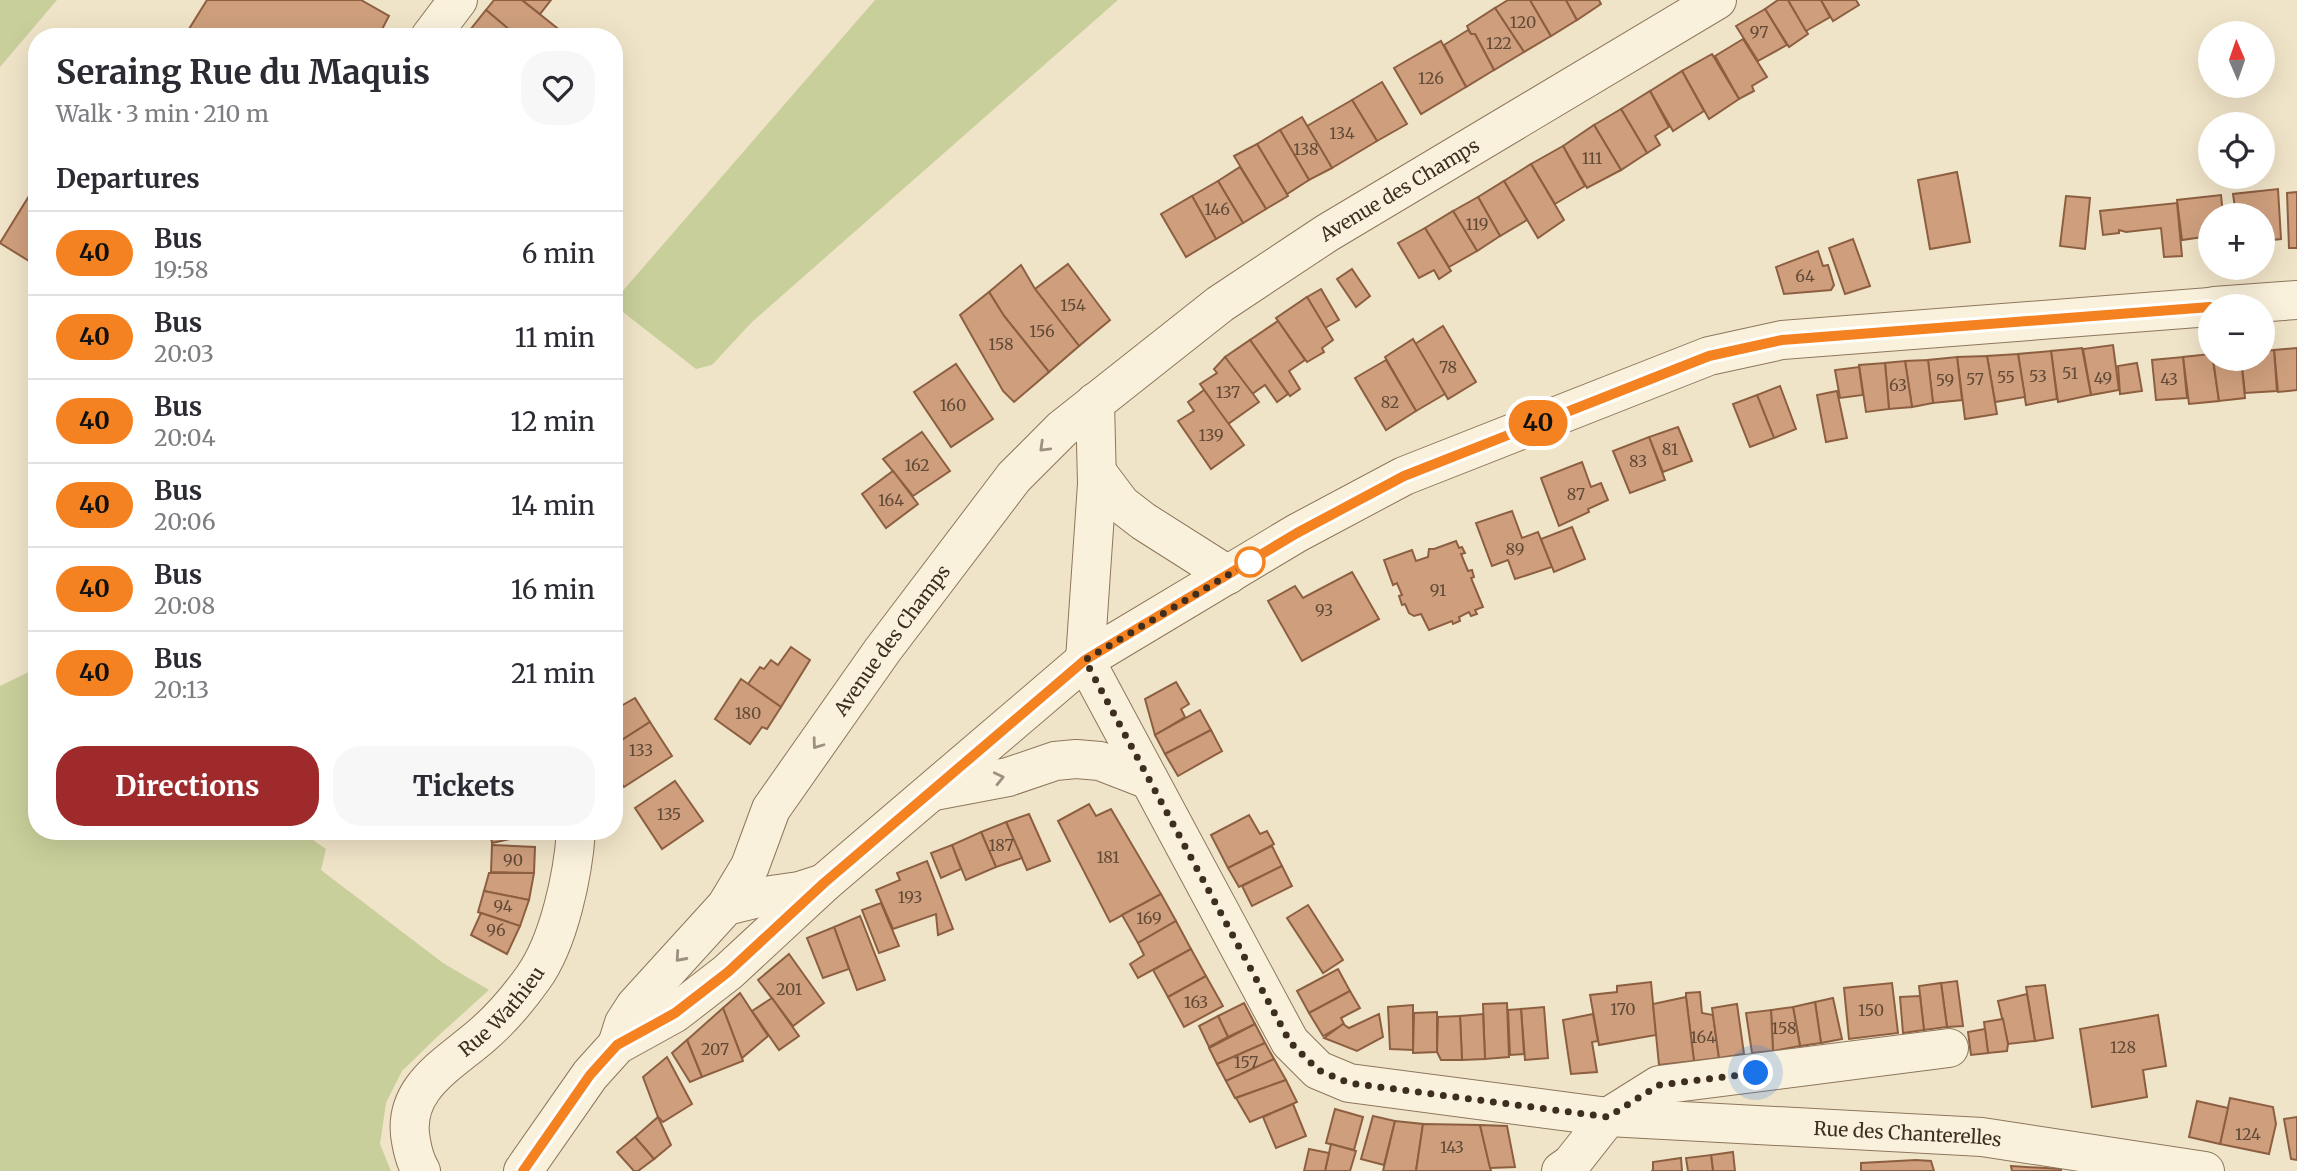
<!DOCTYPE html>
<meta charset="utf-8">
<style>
:root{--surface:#fff;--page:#f7f7f7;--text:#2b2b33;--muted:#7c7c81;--line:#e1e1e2;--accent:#9e2a2b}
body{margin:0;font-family:Merriweather,serif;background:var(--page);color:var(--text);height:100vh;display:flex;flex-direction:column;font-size:26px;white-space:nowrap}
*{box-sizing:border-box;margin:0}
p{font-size:23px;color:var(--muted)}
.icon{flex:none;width:38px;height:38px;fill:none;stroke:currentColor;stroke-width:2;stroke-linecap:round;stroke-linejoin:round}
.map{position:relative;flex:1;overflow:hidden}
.drawer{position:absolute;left:28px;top:28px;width:595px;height:812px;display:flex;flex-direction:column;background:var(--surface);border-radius:28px;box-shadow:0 7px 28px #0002}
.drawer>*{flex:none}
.badge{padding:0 14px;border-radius:23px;font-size:24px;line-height:46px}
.needle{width:46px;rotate:358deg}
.tools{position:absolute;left:2198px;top:21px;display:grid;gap:14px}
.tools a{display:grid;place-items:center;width:77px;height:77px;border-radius:50%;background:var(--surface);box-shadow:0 7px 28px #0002;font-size:35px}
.you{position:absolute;width:35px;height:35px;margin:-18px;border:5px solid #fff;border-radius:50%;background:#1a73e8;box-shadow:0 0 0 10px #1a73e833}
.map>.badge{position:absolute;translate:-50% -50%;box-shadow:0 0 0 4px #fff}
h2{padding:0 28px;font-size:26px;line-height:63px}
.round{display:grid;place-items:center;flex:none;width:74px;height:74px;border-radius:28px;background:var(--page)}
.head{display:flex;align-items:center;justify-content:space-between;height:119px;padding:0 28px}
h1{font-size:33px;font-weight:700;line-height:52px}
.action{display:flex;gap:14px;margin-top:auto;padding:14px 28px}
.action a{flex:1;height:80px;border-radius:28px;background:var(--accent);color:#fff;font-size:28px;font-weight:700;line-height:80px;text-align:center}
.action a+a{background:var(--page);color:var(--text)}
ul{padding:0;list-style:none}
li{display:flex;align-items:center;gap:21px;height:84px;padding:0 28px;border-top:2px solid var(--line)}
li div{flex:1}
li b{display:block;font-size:26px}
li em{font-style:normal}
li .badge{min-width:77px;font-weight:700;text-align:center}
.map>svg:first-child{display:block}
.green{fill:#c9cf9b}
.building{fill:#cf9f7d;stroke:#8d5f41;stroke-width:2}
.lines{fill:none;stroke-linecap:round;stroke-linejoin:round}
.minor-casing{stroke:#8d765c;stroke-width:40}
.minor{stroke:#faf1dc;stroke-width:38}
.oneway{stroke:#9c907e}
.line-casing{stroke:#fff;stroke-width:16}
.line{stroke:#f58220;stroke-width:10}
.walk{stroke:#3d2e20;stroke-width:7;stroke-dasharray:0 12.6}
.stop-dot{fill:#fff;stroke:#f58220;stroke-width:3.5}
.labels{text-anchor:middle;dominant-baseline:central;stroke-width:7;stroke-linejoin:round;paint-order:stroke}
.number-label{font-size:16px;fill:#624a37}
.street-label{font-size:19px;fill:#3d2e20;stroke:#f7eed8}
</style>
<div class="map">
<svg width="2297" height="1171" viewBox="0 0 2297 1171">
<rect width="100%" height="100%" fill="#f0e4c8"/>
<g class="green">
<polygon points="0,0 57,0 0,67"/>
<polygon points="875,0 1118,0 752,322 712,365 696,369 614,305 614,301"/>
<polygon points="37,668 37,719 28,724 37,731 37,831 300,831 326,849 321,870 443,963 489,990 438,1036 402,1071 386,1103 380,1144 391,1171 0,1171 0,686"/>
</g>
<g class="building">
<polygon points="207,0 361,0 389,16 378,37 184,37"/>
<polygon points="494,0 522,0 557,28 550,37 518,37 486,10"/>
<polygon points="522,0 551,0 540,14"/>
<polygon points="1508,0 1530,0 1551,36 1524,52 1495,8"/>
<polygon points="1530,0 1566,0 1577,20 1551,36"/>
<polygon points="1566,0 1599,0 1601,4 1577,20"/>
<polygon points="1778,0 1788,0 1808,34 1789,47 1765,9"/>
<polygon points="1788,0 1821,0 1830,17 1806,31"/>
<polygon points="1821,0 1856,0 1859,5 1833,21"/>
<polygon points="1495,8 1524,52 1494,70 1475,34 1471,34 1467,26"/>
<polygon points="1765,9 1787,45 1758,61 1736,26"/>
<polygon points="486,10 518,37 479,37 470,30"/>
<polygon points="1468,30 1471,34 1475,34 1494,70 1466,87 1444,45"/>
<polygon points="1743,39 1767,77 1752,86 1754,91 1739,99 1715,56"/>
<polygon points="1441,41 1466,87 1421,114 1394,68"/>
<polygon points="1712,54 1739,99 1709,119 1682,71"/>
<polygon points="1682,71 1704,111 1673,131 1650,91"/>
<polygon points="1382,82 1407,124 1377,141 1352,100"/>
<polygon points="1650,91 1669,127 1655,136 1660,145 1647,153 1621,109"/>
<polygon points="1352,100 1377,141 1332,168 1307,126"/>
<polygon points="1621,109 1647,153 1621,170 1594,125"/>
<polygon points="1302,117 1332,168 1309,180 1280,130"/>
<polygon points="1594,125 1621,170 1587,188 1563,146"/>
<polygon points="1280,130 1309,180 1287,194 1257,144"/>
<polygon points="1257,144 1288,196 1266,209 1234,156"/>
<polygon points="1563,146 1585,186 1555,204 1531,164"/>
<polygon points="1531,164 1564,220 1538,238 1504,181"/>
<polygon points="1240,167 1266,209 1243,223 1218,181"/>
<polygon points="1957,172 1970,242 1930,249 1918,180"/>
<polygon points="1218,181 1243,223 1216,239 1192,196"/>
<polygon points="1504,181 1527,220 1500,236 1478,197"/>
<polygon points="37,183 37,266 0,243"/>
<polygon points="2278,189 2281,239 2263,241 2263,215 2236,215 2233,194"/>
<polygon points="2297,192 2297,248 2289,248 2287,193"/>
<polygon points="2221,195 2223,215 2210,215 2210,236 2182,240 2177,200"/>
<polygon points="1192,196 1216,239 1186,257 1161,214"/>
<polygon points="2066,196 2090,198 2085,249 2060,246"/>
<polygon points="1478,197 1500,236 1477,251 1453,211"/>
<polygon points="2177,203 2182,256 2164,257 2161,228 2126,232 2119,230 2119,233 2103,235 2100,211"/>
<polygon points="1453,211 1477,251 1449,267 1425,228"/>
<polygon points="1425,228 1451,271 1439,279 1434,270 1419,278 1398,243"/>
<polygon points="1853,239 1870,286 1845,294 1829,248"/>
<polygon points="1818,251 1823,266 1828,265 1834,285 1831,290 1784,294 1776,267"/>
<polygon points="1068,264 1110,320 1079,346 1035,289"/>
<polygon points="1021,265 1035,289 1079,346 1049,372 1004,316 989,292"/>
<polygon points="1352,269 1370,296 1356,307 1337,279"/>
<polygon points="1321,289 1339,320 1325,328 1307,297"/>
<polygon points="989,292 1004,316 1049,372 1014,402 1003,391 960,315"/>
<polygon points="1307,297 1333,340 1322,348 1324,352 1307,362 1276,318"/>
<polygon points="1278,321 1305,360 1289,371 1300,389 1290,396 1250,340"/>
<polygon points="1443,326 1476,382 1448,399 1415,344"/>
<polygon points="1413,339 1445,394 1416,411 1385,357"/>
<polygon points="1250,340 1288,394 1277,402 1265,385 1252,394 1225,357"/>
<polygon points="2113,345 2119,390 2091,395 2083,349"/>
<polygon points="2082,348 2091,395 2058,402 2051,351"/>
<polygon points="2297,348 2297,390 2278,392 2274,350"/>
<polygon points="2274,350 2277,391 2245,393 2241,359 2263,359 2263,351"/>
<polygon points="2051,351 2057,399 2026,405 2018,354"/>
<polygon points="2018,354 2025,397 1995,402 1987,356"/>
<polygon points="2210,354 2210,359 2213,359 2219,401 2189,404 2183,357"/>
<polygon points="1987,356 1997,414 1965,419 1957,357"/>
<polygon points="1225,357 1259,402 1228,424 1200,384 1217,373 1214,369"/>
<polygon points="1957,357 1962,400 1933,403 1928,360"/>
<polygon points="2183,357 2187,398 2156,400 2152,360"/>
<polygon points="2213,359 2241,359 2245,398 2219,401"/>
<polygon points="1386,360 1416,411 1386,430 1355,378"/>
<polygon points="1928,360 1933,403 1912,407 1905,361"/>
<polygon points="1905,361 1912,407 1889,409 1885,363"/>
<polygon points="1885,363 1889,409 1866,412 1859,365"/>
<polygon points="2137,363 2142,391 2120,394 2118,366"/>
<polygon points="956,364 993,419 951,447 914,392"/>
<polygon points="1859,367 1863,395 1840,398 1835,370"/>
<polygon points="1780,386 1796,429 1774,438 1757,395"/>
<polygon points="1204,390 1244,445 1211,469 1178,421 1194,411 1188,402"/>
<polygon points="1837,391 1847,438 1826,442 1817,395"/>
<polygon points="1757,395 1774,438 1750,447 1733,404"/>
<polygon points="1678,427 1692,461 1663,472 1649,437"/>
<polygon points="922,432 950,471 913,496 883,459"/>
<polygon points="1649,437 1665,480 1630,493 1613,451"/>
<polygon points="1582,462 1591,487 1601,483 1608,500 1588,509 1589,512 1559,526 1541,478"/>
<polygon points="893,471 918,504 886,528 862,494"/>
<polygon points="1512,511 1522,538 1538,532 1552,567 1515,579 1508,560 1492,566 1476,523"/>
<polygon points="1572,527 1585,559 1554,572 1541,539"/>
<polygon points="1456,541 1459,548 1462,547 1465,553 1461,554 1468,571 1472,570 1474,577 1471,578 1483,607 1475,610 1477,614 1471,616 1469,612 1459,617 1460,621 1453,624 1452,621 1429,630 1421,614 1414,616 1409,613 1405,604 1402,605 1399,596 1402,595 1397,583 1393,585 1384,560 1412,550 1416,561 1428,557 1429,549 1434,549"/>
<polygon points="1352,572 1379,619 1302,661 1268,601 1295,586 1303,598"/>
<polygon points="791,647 810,660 781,707 748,684 760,667 764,669 771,660 778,665"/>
<polygon points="741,679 781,707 767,729 762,727 750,744 715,719"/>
<polygon points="1176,682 1189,704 1181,709 1185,717 1155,735 1145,699"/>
<polygon points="635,698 650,722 614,745 614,710"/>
<polygon points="1200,710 1211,730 1165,754 1155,735"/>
<polygon points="650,722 672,756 624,787 614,773 614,745"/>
<polygon points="1211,730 1222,751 1178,776 1165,754"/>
<polygon points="675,781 703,821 662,849 635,808"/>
<polygon points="1089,804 1096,816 1111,809 1161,894 1110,922 1058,821"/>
<polygon points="1029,814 1050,861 1027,870 1006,822"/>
<polygon points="1249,815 1260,834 1267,831 1274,844 1228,868 1211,835"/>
<polygon points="1006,822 1022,858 996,867 981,832"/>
<polygon points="490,831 536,831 536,833 492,843"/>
<polygon points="981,832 996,867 966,880 952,845"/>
<polygon points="492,845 535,847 534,873 491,872"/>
<polygon points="952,845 961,869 941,878 931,853"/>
<polygon points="1272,846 1282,866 1239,887 1228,868"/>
<polygon points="927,861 953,929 938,935 936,914 893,929 876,890 900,880 897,873"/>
<polygon points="1282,866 1292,886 1252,906 1242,886"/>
<polygon points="489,873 534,873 529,900 484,891"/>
<polygon points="484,891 529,900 520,926 478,912"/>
<polygon points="1161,894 1176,921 1138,943 1122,915"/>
<polygon points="881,903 899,946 879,953 862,910"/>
<polygon points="1308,905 1343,960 1323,973 1287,918"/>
<polygon points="481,913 520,926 507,954 471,935"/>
<polygon points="860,916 885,980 857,990 834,927"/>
<polygon points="1176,921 1191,949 1138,978 1130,964 1144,955 1138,943"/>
<polygon points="834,927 849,969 823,978 807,938"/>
<polygon points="1191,949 1206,976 1168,997 1153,970"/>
<polygon points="789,954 824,1003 793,1026 758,980"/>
<polygon points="1338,969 1350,991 1309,1013 1297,991"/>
<polygon points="1206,976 1223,1006 1184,1027 1168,997"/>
<polygon points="1957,981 1963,1026 1947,1027 1941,983"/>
<polygon points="1651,982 1656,1035 1599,1045 1590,995 1617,992 1617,986"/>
<polygon points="1892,983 1898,1033 1849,1039 1844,988"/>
<polygon points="1941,983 1947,1027 1924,1030 1919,986"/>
<polygon points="2045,985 2053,1038 2035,1041 2026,987"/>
<polygon points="1350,991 1360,1008 1341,1018 1344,1024 1323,1036 1309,1013"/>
<polygon points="1700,992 1702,1013 1713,1015 1719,1058 1694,1061 1686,997 1686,993"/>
<polygon points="740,993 768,1036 742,1058 723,1008"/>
<polygon points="2027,994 2035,1041 2008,1044 1998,1001"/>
<polygon points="1920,996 1924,1030 1903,1033 1900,997"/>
<polygon points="1686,997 1694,1061 1659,1065 1653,1004"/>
<polygon points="772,998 799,1036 779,1050 752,1011"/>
<polygon points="1833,998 1842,1039 1821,1043 1815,1002"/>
<polygon points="1815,1002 1821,1043 1800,1046 1793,1007"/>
<polygon points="1244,1003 1255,1024 1228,1037 1218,1016"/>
<polygon points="1507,1003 1509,1057 1485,1059 1483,1004"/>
<polygon points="1737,1004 1744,1054 1719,1058 1712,1008"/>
<polygon points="1413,1005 1413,1050 1390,1049 1388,1007"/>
<polygon points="1544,1007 1548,1058 1525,1060 1521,1009"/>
<polygon points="1793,1007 1800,1046 1773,1051 1771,1010"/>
<polygon points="723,1008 743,1061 702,1077 687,1040"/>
<polygon points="1521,1009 1524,1054 1510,1055 1508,1010"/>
<polygon points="1771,1010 1773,1051 1752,1053 1746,1013"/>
<polygon points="1437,1012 1437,1052 1413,1053 1414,1013"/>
<polygon points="1379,1014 1383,1037 1357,1051 1324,1038 1343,1024 1349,1028"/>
<polygon points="1483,1014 1485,1059 1462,1060 1460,1016"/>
<polygon points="1593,1014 1598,1041 1592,1042 1597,1072 1571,1074 1563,1020"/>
<polygon points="2158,1015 2166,1066 2143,1070 2147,1097 2092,1107 2080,1029"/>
<polygon points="1218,1016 1228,1037 1209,1047 1199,1026"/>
<polygon points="1460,1016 1462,1060 1441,1060 1437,1052 1438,1017"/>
<polygon points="2003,1019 2008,1044 2007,1051 1988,1053 1984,1022"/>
<polygon points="1255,1024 1265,1043 1217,1064 1209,1048"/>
<polygon points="1985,1029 1988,1053 1971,1055 1968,1032"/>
<polygon points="687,1040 702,1077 690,1082 672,1053"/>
<polygon points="1265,1043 1274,1059 1226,1081 1217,1064"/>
<polygon points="667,1057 692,1104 663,1122 658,1117 643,1077"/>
<polygon points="1274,1059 1286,1080 1235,1098 1226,1081"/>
<polygon points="1286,1080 1297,1102 1250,1122 1236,1098"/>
<polygon points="2230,1098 2273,1107 2276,1124 2269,1154 2220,1144"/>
<polygon points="2197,1101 2228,1108 2220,1144 2189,1137"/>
<polygon points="1293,1104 1306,1136 1276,1148 1263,1117"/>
<polygon points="1335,1109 1363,1117 1354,1150 1326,1143"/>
<polygon points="1373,1116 1395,1121 1384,1165 1361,1159"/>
<polygon points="658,1117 671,1145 654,1159 635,1137"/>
<polygon points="2297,1117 2297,1160 2291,1159 2284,1119"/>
<polygon points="1395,1121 1423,1124 1416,1171 1383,1171"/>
<polygon points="1423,1124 1480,1125 1491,1171 1416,1171"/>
<polygon points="1480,1125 1507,1126 1515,1167 1490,1168"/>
<polygon points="635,1137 654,1159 638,1171 634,1171 617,1152"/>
<polygon points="1331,1144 1356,1151 1350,1171 1325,1171"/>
<polygon points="1309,1149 1329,1153 1325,1171 1304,1171"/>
<polygon points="1733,1152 1735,1171 1713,1171 1711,1155"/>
<polygon points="1711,1155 1713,1171 1688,1171 1686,1158"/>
<polygon points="1681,1158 1682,1171 1651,1171 1653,1171 1653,1162"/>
<polygon points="1916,1160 1931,1161 1934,1171 1861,1171 1861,1163"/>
<polygon points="2011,1166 2061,1169 2061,1171 2012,1171"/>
</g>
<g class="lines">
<g class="minor-casing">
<g id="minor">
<polyline points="430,37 458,0"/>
<polyline points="2214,306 2297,300"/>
<polyline points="1097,472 1121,504 1143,521 1228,575"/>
<path id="s1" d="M1085,660l205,382 28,28 31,13 259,34 374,20 223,34"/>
<polyline points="1085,660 1097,484 1095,402"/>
<polyline points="934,791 1008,777 1055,761 1076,759 1100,761 1149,780"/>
<path id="s2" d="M726,906l24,-40 21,-57 111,-158 132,-174 48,-48 158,-125 107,-71 390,-233"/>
<polyline points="617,1045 624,1023 635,1006 726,906 771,895 799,891 824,883"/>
<path id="s3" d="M421,1171c-6,-10 -8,-18 -10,-30 -10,-51 35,-75 69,-104 19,-16 38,-38 53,-59 26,-36 40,-103 43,-147"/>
<polyline points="523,1171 590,1075 617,1045 675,1013 728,972 824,883 1085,660 1297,533 1404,476 1709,356 1782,340 2210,307"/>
<polyline points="1561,1171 1571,1164 1608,1117 1659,1085 1949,1048"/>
</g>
</g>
<use href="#minor" class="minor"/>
</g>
<defs><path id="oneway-chevron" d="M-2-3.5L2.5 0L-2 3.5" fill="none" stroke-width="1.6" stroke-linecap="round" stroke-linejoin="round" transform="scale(1.75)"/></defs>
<g class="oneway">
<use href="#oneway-chevron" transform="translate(1044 447) rotate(136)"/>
<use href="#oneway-chevron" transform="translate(817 744) rotate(126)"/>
<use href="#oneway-chevron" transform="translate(999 778) rotate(-13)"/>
<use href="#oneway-chevron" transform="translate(680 957) rotate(132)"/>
</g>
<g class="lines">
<g class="line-casing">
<polyline id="line" points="523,1171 590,1075 617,1045 675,1013 728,972 824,883 1085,660 1297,533 1404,476 1709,356 1782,340 2210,307"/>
</g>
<use href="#line" class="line"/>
<polyline class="walk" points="1250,562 1085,660 1290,1042 1318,1070 1349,1083 1608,1117 1659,1085 1756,1073"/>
</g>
<circle class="stop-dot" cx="1250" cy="562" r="14"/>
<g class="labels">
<g class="number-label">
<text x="1523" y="22">120</text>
<text x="1759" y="32">97</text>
<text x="1499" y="43">122</text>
<text x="1431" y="78">126</text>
<text x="1342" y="133">134</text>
<text x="1306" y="149">138</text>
<text x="1592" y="158">111</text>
<text x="1217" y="209">146</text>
<text x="1477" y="224">119</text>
<text x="1805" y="276">64</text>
<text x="1073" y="305">154</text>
<text x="1042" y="331">156</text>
<text x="1001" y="344">158</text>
<text x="1448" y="367">78</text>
<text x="2070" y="373">51</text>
<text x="2038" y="376">53</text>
<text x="2006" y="377">55</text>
<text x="2103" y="378">49</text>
<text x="1975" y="379">57</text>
<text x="2169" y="379">43</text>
<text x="1945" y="380">59</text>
<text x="1898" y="385">63</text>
<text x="1228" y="392">137</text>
<text x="1390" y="402">82</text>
<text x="953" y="405">160</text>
<text x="1211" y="435">139</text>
<text x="1670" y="449">81</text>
<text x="1638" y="461">83</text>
<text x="917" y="465">162</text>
<text x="1576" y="494">87</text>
<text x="891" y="500">164</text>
<text x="1515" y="549">89</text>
<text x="1438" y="590">91</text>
<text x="1324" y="610">93</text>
<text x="748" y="713">180</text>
<text x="641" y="750">133</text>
<text x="669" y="814">135</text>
<text x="1001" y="845">187</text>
<text x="1108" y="857">181</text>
<text x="513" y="860">90</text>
<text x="910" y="897">193</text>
<text x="503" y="906">94</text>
<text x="1149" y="918">169</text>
<text x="496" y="930">96</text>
<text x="789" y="989">201</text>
<text x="1196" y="1002">163</text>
<text x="1623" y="1009">170</text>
<text x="1871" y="1010">150</text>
<text x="1784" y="1028">158</text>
<text x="1703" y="1037">164</text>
<text x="2123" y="1047">128</text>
<text x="715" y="1049">207</text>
<text x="1246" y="1062">157</text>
<text x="2248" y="1134">124</text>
<text x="1452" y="1147">143</text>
</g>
<g class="street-label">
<text stroke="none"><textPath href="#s2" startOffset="1001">Avenue des Champs</textPath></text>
<text stroke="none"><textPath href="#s2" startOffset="315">Avenue des Champs</textPath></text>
<text stroke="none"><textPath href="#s3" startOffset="198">Rue Wathieu</textPath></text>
<text stroke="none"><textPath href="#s1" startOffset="1068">Rue des Chanterelles</textPath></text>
</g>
</g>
</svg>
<div class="tools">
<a><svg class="needle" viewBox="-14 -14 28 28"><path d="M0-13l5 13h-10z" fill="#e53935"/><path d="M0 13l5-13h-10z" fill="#7c7c81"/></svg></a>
<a><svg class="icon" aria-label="locate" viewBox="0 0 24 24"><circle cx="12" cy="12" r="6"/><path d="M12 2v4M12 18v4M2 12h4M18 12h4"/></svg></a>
<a>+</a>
<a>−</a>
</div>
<div class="you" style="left:1756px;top:1073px"></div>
<b class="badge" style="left:1538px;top:423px;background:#f58220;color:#111">40</b>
<section class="drawer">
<div class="head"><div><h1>Seraing Rue du Maquis</h1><p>Walk · 3 min · 210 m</p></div><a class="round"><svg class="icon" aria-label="heart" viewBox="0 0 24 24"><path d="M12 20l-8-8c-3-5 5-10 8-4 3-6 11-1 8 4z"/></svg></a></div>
<h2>Departures</h2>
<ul>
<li><span class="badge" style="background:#f58220;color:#111">40</span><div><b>Bus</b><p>19:58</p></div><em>6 min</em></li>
<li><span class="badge" style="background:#f58220;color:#111">40</span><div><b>Bus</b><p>20:03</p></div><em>11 min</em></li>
<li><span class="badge" style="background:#f58220;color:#111">40</span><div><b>Bus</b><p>20:04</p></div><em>12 min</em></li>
<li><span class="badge" style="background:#f58220;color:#111">40</span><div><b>Bus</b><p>20:06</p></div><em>14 min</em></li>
<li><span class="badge" style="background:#f58220;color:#111">40</span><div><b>Bus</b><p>20:08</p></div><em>16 min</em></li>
<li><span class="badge" style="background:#f58220;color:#111">40</span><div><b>Bus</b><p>20:13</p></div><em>21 min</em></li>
</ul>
<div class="action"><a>Directions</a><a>Tickets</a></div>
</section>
</div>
